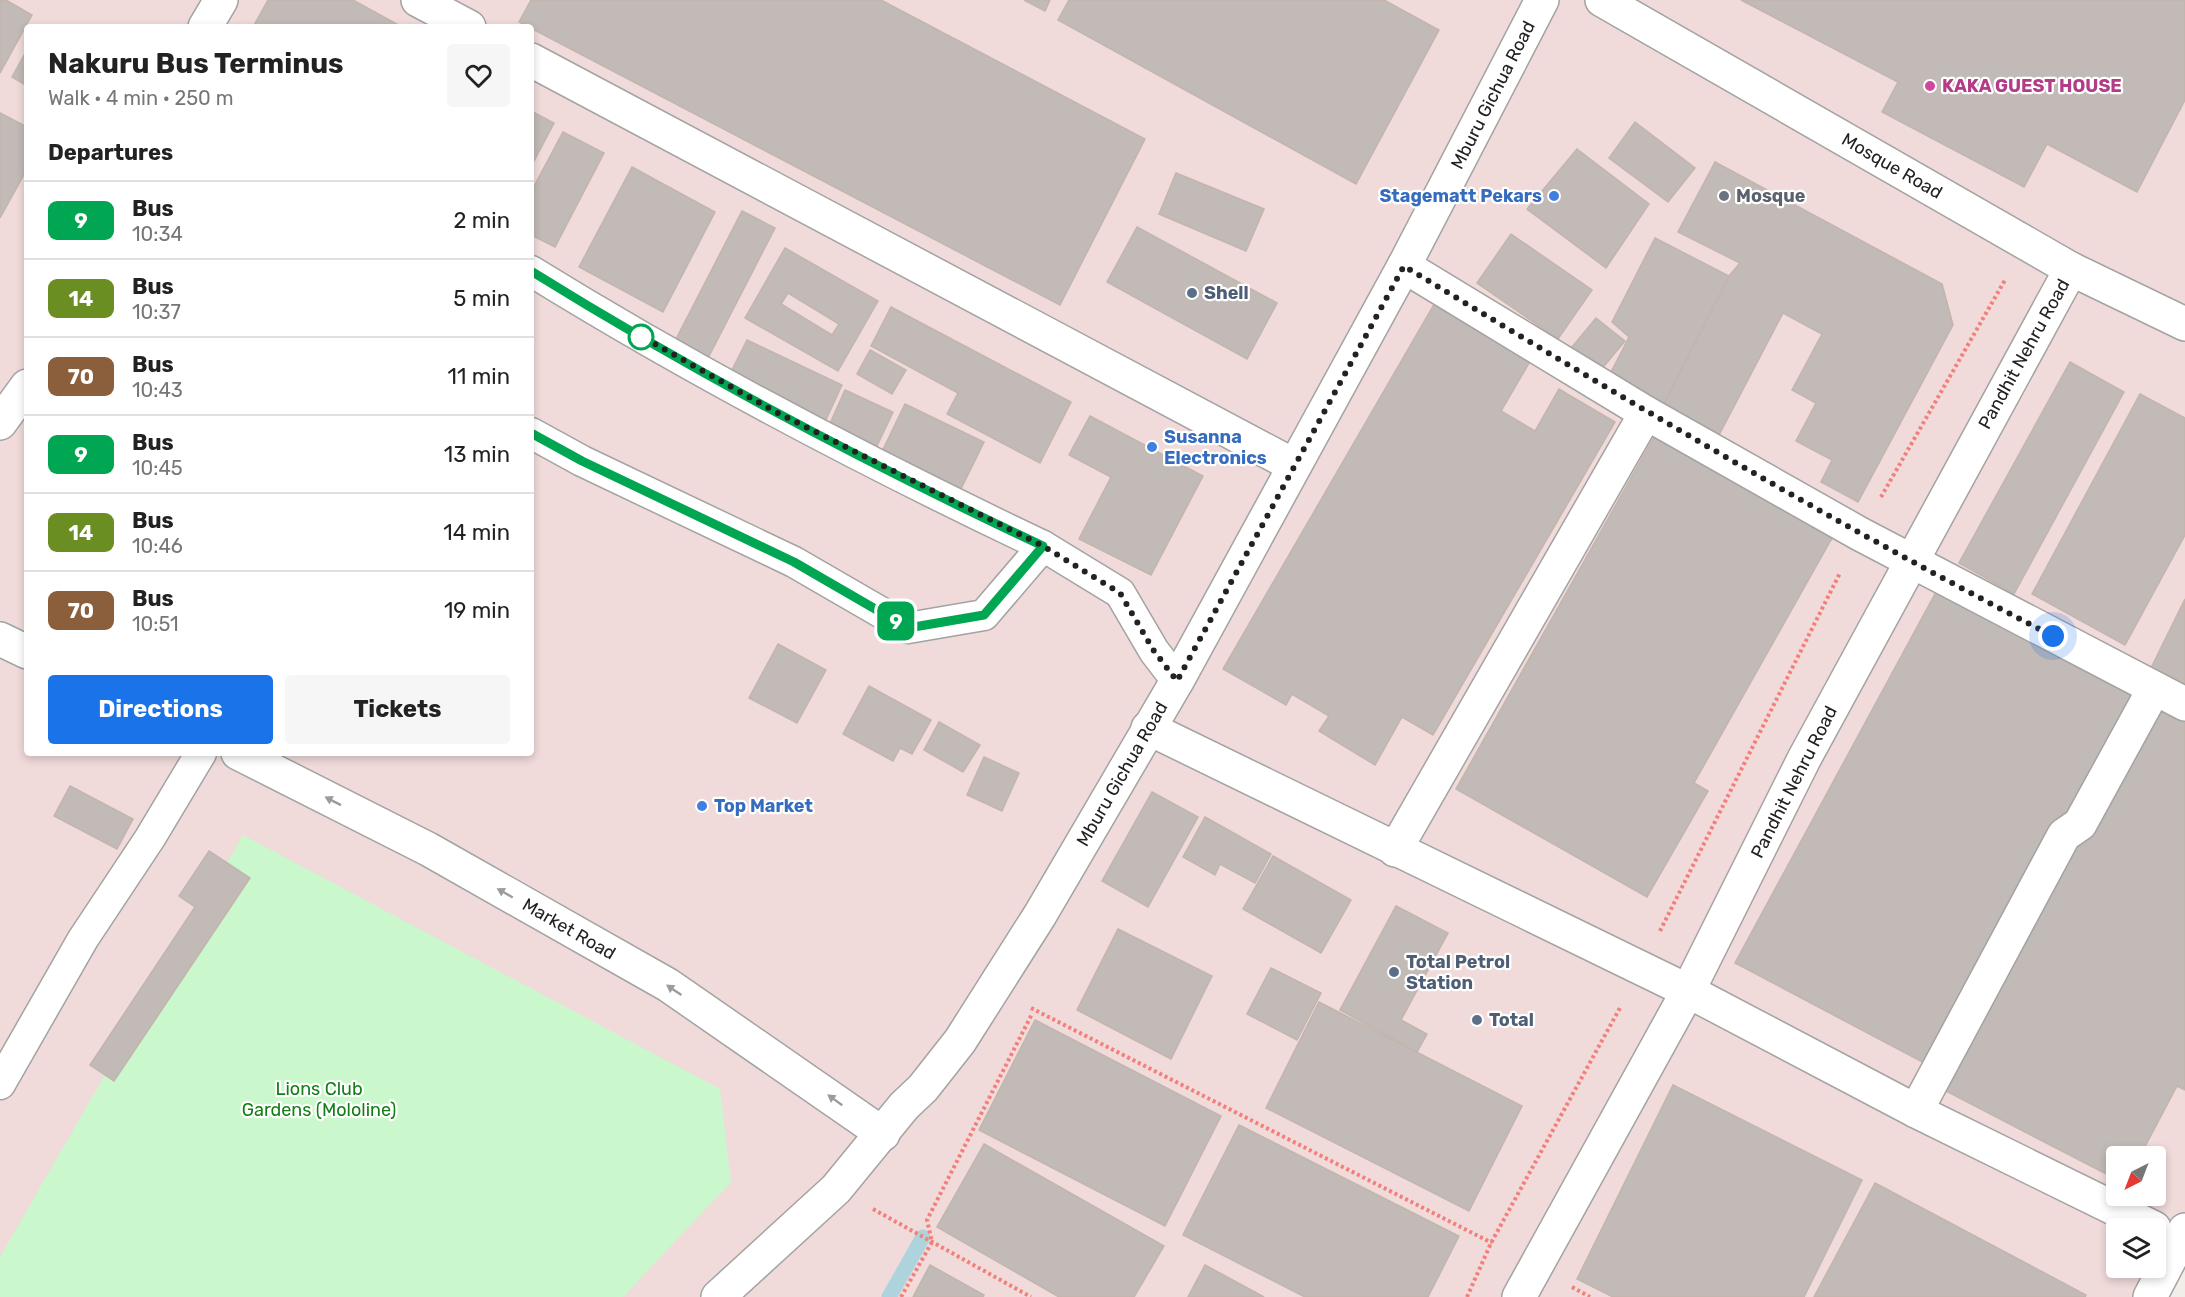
<!DOCTYPE html>
<meta charset="utf-8">
<style>
:root{--surface:#fff;--page:#f6f6f6;--text:#222;--muted:#767676;--line:#e0e0e0;--accent:#1a73e8}
body{margin:0;font-family:Rubik,sans-serif;background:var(--page);color:var(--text);height:100vh;display:flex;flex-direction:column;font-size:22px;white-space:nowrap}
*{box-sizing:border-box;margin:0}
p{font-size:20px;color:var(--muted)}
.icon{flex:none;width:33px;height:33px;fill:none;stroke:currentColor;stroke-width:2;stroke-linecap:round;stroke-linejoin:round}
.map{position:relative;flex:1;overflow:hidden}
.sheet{position:absolute;left:24px;top:24px;width:510px;height:732px;display:flex;flex-direction:column;background:var(--surface);border-radius:6px;box-shadow:0 3px 9px #0003}
.sheet>*{flex:none}
.badge{padding:0 12px;border-radius:9px;font-size:21px;line-height:39px}
.needle{width:39px;rotate:222deg}
.tools{position:absolute;left:2106px;top:1146px;display:grid;gap:12px}
.tools a{display:grid;place-items:center;width:60px;height:60px;border-radius:6px;background:var(--surface);box-shadow:0 3px 9px #0003;font-size:30px}
.you{position:absolute;width:30px;height:30px;margin:-15px;border:4px solid #fff;border-radius:50%;background:#1a73e8;box-shadow:0 0 0 9px #1a73e833}
.map>.badge{position:absolute;translate:-50% -50%;box-shadow:0 0 0 3px #fff}
h2{padding:0 24px;font-size:22px;line-height:54px}
.round{display:grid;place-items:center;flex:none;width:63px;height:63px;border-radius:6px;background:var(--page)}
.headline{display:flex;align-items:center;justify-content:space-between;height:102px;padding:0 24px}
h1{font-size:28px;font-weight:700;line-height:45px}
.action{display:flex;gap:12px;margin-top:auto;padding:12px 24px}
.action a{flex:1;height:69px;border-radius:6px;background:var(--accent);color:#fff;font-size:24px;font-weight:700;line-height:69px;text-align:center}
.action a+a{background:var(--page);color:var(--text)}
ul{padding:0;list-style:none}
li{display:flex;align-items:center;gap:18px;height:78px;padding:0 24px;border-top:2px solid var(--line)}
li div{flex:1}
li b{display:block;font-size:22px}
li em{font-style:normal}
li .badge{min-width:66px;font-weight:700;text-align:center}
.map>svg:first-child{display:block}
.commercial{fill:#f0dada;fill-rule:evenodd}
.park{fill:#caf7cc}
.lines{fill:none;stroke-linecap:round;stroke-linejoin:round}
.stream{stroke:#add4dc;stroke-width:15}
.building{fill:#c2bab6;stroke:#c2b5ac;stroke-width:1.5;fill-rule:evenodd}
.service-casing{stroke:#a3a3a3;stroke-width:33}
.minor-casing{stroke:#a3a3a3;stroke-width:36}
.tertiary-casing{stroke:#a3a3a3;stroke-width:36}
.path{stroke:#f27f79;stroke-width:4;stroke-dasharray:3 3;stroke-linecap:butt}
.service{stroke:#fff;stroke-width:30}
.minor{stroke:#fff;stroke-width:33}
.tertiary{stroke:#fff;stroke-width:33}
.oneway{fill:#9c9c9c}
.line-casing{stroke:#fff;stroke-width:14}
.line{stroke:#00a651;stroke-width:9}
.walk{stroke:#222;stroke-width:6;stroke-dasharray:0 10.8}
.hotel-dot{fill:#d1479c;stroke:#fff;stroke-width:2}
.shop-dot{fill:#3f7fe0;stroke:#fff;stroke-width:2}
.worship-dot{fill:#6b7280;stroke:#fff;stroke-width:2}
.service-dot{fill:#5c6f8a;stroke:#fff;stroke-width:2}
.stop-dot{fill:#fff;stroke:#00a651;stroke-width:3}
.labels{text-anchor:middle;dominant-baseline:central;stroke-width:4.5;stroke-linejoin:round;paint-order:stroke}
.hotel-label{font-size:18px;font-weight:bold;fill:#b23c85;stroke:#fff;text-anchor:start}
.street-label{font-size:18px;fill:#222;stroke:#fff}
.shop-label{font-size:18px;font-weight:bold;fill:#366cbe;stroke:#fff;text-anchor:start}
.worship-label{font-size:18px;font-weight:bold;fill:#5b616d;stroke:#fff;text-anchor:start}
.service-label{font-size:18px;font-weight:bold;fill:#4e5e75;stroke:#fff;text-anchor:start}
.park-label{font-size:18px;fill:#137d16;stroke:#fff}
</style>
<div class="map">
<svg width="2185" height="1297" viewBox="0 0 2185 1297">
<rect width="100%" height="100%" fill="#f1eee9"/>
<path class="commercial" d="M0,0h2185v1231l-34,66h-2151zM27,27h504v726h-504zM2116,1156h40v40h-40zM2116,1228h40v40h-40z"/>
<polygon class="park" points="243,835 720,1089 731,1182 623,1297 0,1297 0,1257"/>
<g class="lines">
<polyline class="stream" points="889,1297 923,1237"/>
</g>
<g class="building">
<polygon points="0,0 6,0 32,15 0,73"/>
<polygon points="268,0 353,0 402,27 253,27"/>
<polygon points="531,0 881,0 1145,139 1060,305 519,22"/>
<polygon points="1024,0 1050,0 1045,11"/>
<polygon points="1069,0 1384,0 1439,30 1356,184 1058,20"/>
<polygon points="1741,0 2185,0 2185,100 2137,192 2047,144 2024,187 1882,112 1898,82"/>
<polygon points="27,50 27,86 12,77"/>
<polygon points="531,111 554,123 531,167"/>
<polygon points="0,113 27,127 27,169 0,218"/>
<polygon points="1635,122 1695,168 1668,202 1609,158"/>
<polygon points="563,132 604,153 555,247 531,235 531,192"/>
<polygon points="1577,149 1649,204 1606,268 1527,209"/>
<polygon points="1715,162 1942,284 1953,325 1858,502 1821,482 1832,460 1796,441 1816,403 1792,390 1822,334 1783,313 1719,435 1663,406 1729,276 1740,263 1678,232"/>
<polygon points="632,167 715,212 663,312 579,267"/>
<polygon points="1176,173 1264,209 1246,251 1159,214"/>
<polygon points="742,211 775,228 707,360 674,343"/>
<polygon points="1137,227 1277,303 1247,359 1107,282"/>
<polygon points="1511,234 1592,290 1558,339 1477,283"/>
<polygon points="1655,238 1729,276 1663,406 1608,378 1629,337 1612,322"/>
<path d="M785,248l93,53 -40,70 -93,-53zM788,293l51,31 -7,11 -51,-31z"/>
<polygon points="1436,301 1532,358 1501,411 1535,431 1559,389 1615,422 1433,735 1402,717 1375,765 1319,731 1329,716 1292,694 1286,705 1223,669"/>
<polygon points="891,307 1071,402 1040,463 947,414 958,393 871,346"/>
<polygon points="1596,318 1625,341 1600,371 1572,347"/>
<polygon points="747,340 842,385 823,426 727,380"/>
<polygon points="870,350 906,370 892,394 857,374"/>
<polygon points="2070,362 2124,392 2014,594 1959,563"/>
<polygon points="845,390 893,412 875,450 828,428"/>
<polygon points="2140,394 2185,418 2185,535 2125,645 2032,594"/>
<polygon points="905,404 984,442 956,499 877,462"/>
<polygon points="1090,416 1203,476 1151,575 1079,539 1111,477 1069,455"/>
<polygon points="1654,437 1832,538 1694,783 1708,791 1647,897 1456,789"/>
<polygon points="1936,592 2135,697 2074,816 2064,812 1930,1066 1735,963"/>
<polygon points="2185,599 2185,690 2149,672"/>
<polygon points="778,644 826,670 797,723 749,698"/>
<polygon points="869,686 931,720 912,754 900,748 893,761 843,734"/>
<polygon points="2153,705 2185,722 2185,1090 2177,1086 2140,1156 2116,1156 2116,1179 1944,1090 2072,843 2080,847"/>
<polygon points="939,722 980,745 963,772 924,750"/>
<polygon points="984,757 1019,773 1002,811 967,795"/>
<polygon points="70,786 133,819 117,849 54,816"/>
<polygon points="1152,792 1198,817 1148,907 1102,881"/>
<polygon points="1205,817 1271,854 1255,883 1220,864 1215,875 1183,857"/>
<polygon points="209,851 250,878 114,1081 90,1065 195,907 179,896"/>
<polygon points="1273,856 1351,900 1321,953 1243,909"/>
<polygon points="1396,906 1448,933 1401,1020 1427,1034 1417,1052 1340,1010"/>
<polygon points="1118,929 1212,976 1171,1059 1077,1010"/>
<polygon points="1271,968 1321,993 1297,1040 1247,1014"/>
<polygon points="1319,1002 1522,1106 1469,1211 1266,1108"/>
<polygon points="1035,1020 1221,1116 1165,1226 979,1130"/>
<polygon points="1673,1085 1862,1180 1804,1297 1613,1297 1577,1279"/>
<polygon points="1239,1125 1459,1236 1428,1297 1305,1297 1183,1235"/>
<polygon points="984,1144 1164,1246 1134,1297 1059,1297 937,1227"/>
<polygon points="1875,1183 2086,1295 2085,1297 1814,1297"/>
<polygon points="930,1265 984,1295 983,1297 913,1297"/>
<polygon points="1205,1265 1264,1297 1188,1297"/>
</g>
<g class="lines">
<g class="service-casing">
<g id="service">
<path d="M531,271c165,102 337,192 512,275"/>
<polyline points="531,433 582,461 794,562 908,628 984,615 1043,546 1120,593 1154,651 1177,681"/>
<polyline points="0,1084 83,939 150,838 201,753"/>
</g>
</g>
<g class="minor-casing">
<g id="minor">
<polyline points="418,0 469,27"/>
<polyline points="1602,0 2071,269 2185,324"/>
<polyline points="205,27 221,0"/>
<polyline points="531,60 1293,465"/>
<polyline points="1404,266 1646,413 1860,534 2185,704"/>
<polyline points="0,423 27,386"/>
<polyline points="0,639 27,652"/>
<polyline points="1148,728 1688,991 1916,1111 2154,1228"/>
<polyline points="238,753 428,849 668,985 883,1134"/>
<polyline points="1395,850 1646,413"/>
<polyline points="1916,1111 2064,835 2080,824 2154,689"/>
<polyline points="1519,1297 1688,991 1804,759 2071,269"/>
<polyline points="2150,1297 2185,1230"/>
</g>
</g>
<g class="tertiary-casing">
<polyline id="tertiary" points="718,1297 836,1189 904,1106 923,1088 960,1041 1040,915 1177,681 1404,266 1542,0"/>
</g>
<g class="path">
<polyline points="1881,497 2005,280"/>
<polyline points="1660,931 1840,573"/>
<polyline points="1031,1008 1492,1243"/>
<polyline points="873,1209 1031,1297"/>
<polyline points="1572,1287 1590,1297"/>
<polyline points="901,1297 932,1242 927,1220 1032,1014"/>
<polyline points="1467,1297 1491,1243 1621,1006"/>
</g>
<use href="#service" class="service"/>
<use href="#minor" class="minor"/>
<use href="#tertiary" class="tertiary"/>
</g>
<defs><path id="oneway-solid" d="M-6-.8H1V-3.2L6.5 0L1 3.2V.8H-6Z" transform="scale(1.5)"/></defs>
<g class="oneway">
<use href="#oneway-solid" transform="translate(333 801) rotate(-153)"/>
<use href="#oneway-solid" transform="translate(505 893) rotate(-150)"/>
<use href="#oneway-solid" transform="translate(674 990) rotate(-146)"/>
<use href="#oneway-solid" transform="translate(835 1100) rotate(-144)"/>
</g>
<g class="lines">
<g class="line-casing">
<path id="line" d="M531,271c164,102 337,193 512,275l-59,69 -76,13 -114,-66 -212,-101 -51,-28"/>
</g>
<use href="#line" class="line"/>
<path class="walk" d="M641,337l-2,-2 135,76 269,135 77,47 34,58 23,30 227,-415c213,129 427,256 649,370"/>
</g>
<circle class="hotel-dot" cx="1930" cy="86" r="6"/>
<g class="shop-dot">
<circle cx="1554" cy="196" r="6"/>
<circle cx="1152" cy="447" r="6"/>
<circle cx="702" cy="806" r="6"/>
</g>
<circle class="worship-dot" cx="1724" cy="196" r="6"/>
<g class="service-dot">
<circle cx="1192" cy="293" r="6"/>
<circle cx="1394" cy="972" r="6"/>
<circle cx="1477" cy="1020" r="6"/>
</g>
<circle class="stop-dot" cx="641" cy="337" r="12"/>
<g class="labels">
<g class="hotel-label">
<text x="1942" y="86">KAKA GUEST HOUSE</text>
</g>
<g class="street-label">
<text transform="translate(1493 95) rotate(-63)">Mburu Gichua Road</text>
<text transform="translate(1892 166) rotate(30)">Mosque Road</text>
<text transform="translate(2024 354) rotate(-61)">Pandhit Nehru Road</text>
<text transform="translate(1122 774) rotate(-60)">Mburu Gichua Road</text>
<text transform="translate(1794 782) rotate(-63)">Pandhit Nehru Road</text>
<text transform="translate(569 929) rotate(30)">Market Road</text>
</g>
<g class="shop-label">
<text x="1542" y="196" text-anchor="end">Stagematt Pekars</text>
<text x="1164" y="437">Susanna<tspan x="1164" dy="21">Electronics</tspan></text>
<text x="714" y="806">Top Market</text>
</g>
<g class="worship-label">
<text x="1736" y="196">Mosque</text>
</g>
<g class="service-label">
<text x="1204" y="293">Shell</text>
<text x="1406" y="962">Total Petrol<tspan x="1406" dy="21">Station</tspan></text>
<text x="1489" y="1020">Total</text>
</g>
<g class="park-label">
<text x="319" y="1089">Lions Club<tspan x="319" dy="21">Gardens (Mololine)</tspan></text>
</g>
</g>
</svg>
<div class="tools">
<a><svg class="needle" viewBox="-14 -14 28 28"><path d="M0-13l5 13h-10z" fill="#e53935"/><path d="M0 13l5-13h-10z" fill="#767676"/></svg></a>
<a><svg class="icon" aria-label="layers" viewBox="0 0 24 24"><path d="M12 4l9 5-9 5-9-5zM3 14l9 5 9-5"/></svg></a>
</div>
<div class="you" style="left:2053px;top:636px"></div>
<b class="badge" style="left:896px;top:621px;background:#00a651;color:#fff">9</b>
<section class="sheet">
<div class="headline"><div><h1>Nakuru Bus Terminus</h1><p>Walk · 4 min · 250 m</p></div><a class="round"><svg class="icon" aria-label="heart" viewBox="0 0 24 24"><path d="M12 20l-8-8c-3-5 5-10 8-4 3-6 11-1 8 4z"/></svg></a></div>
<h2>Departures</h2>
<ul>
<li><span class="badge" style="background:#00a651;color:#fff">9</span><div><b>Bus</b><p>10:34</p></div><em>2 min</em></li>
<li><span class="badge" style="background:#6b8e23;color:#fff">14</span><div><b>Bus</b><p>10:37</p></div><em>5 min</em></li>
<li><span class="badge" style="background:#8b5e3c;color:#fff">70</span><div><b>Bus</b><p>10:43</p></div><em>11 min</em></li>
<li><span class="badge" style="background:#00a651;color:#fff">9</span><div><b>Bus</b><p>10:45</p></div><em>13 min</em></li>
<li><span class="badge" style="background:#6b8e23;color:#fff">14</span><div><b>Bus</b><p>10:46</p></div><em>14 min</em></li>
<li><span class="badge" style="background:#8b5e3c;color:#fff">70</span><div><b>Bus</b><p>10:51</p></div><em>19 min</em></li>
</ul>
<div class="action"><a>Directions</a><a>Tickets</a></div>
</section>
</div>
